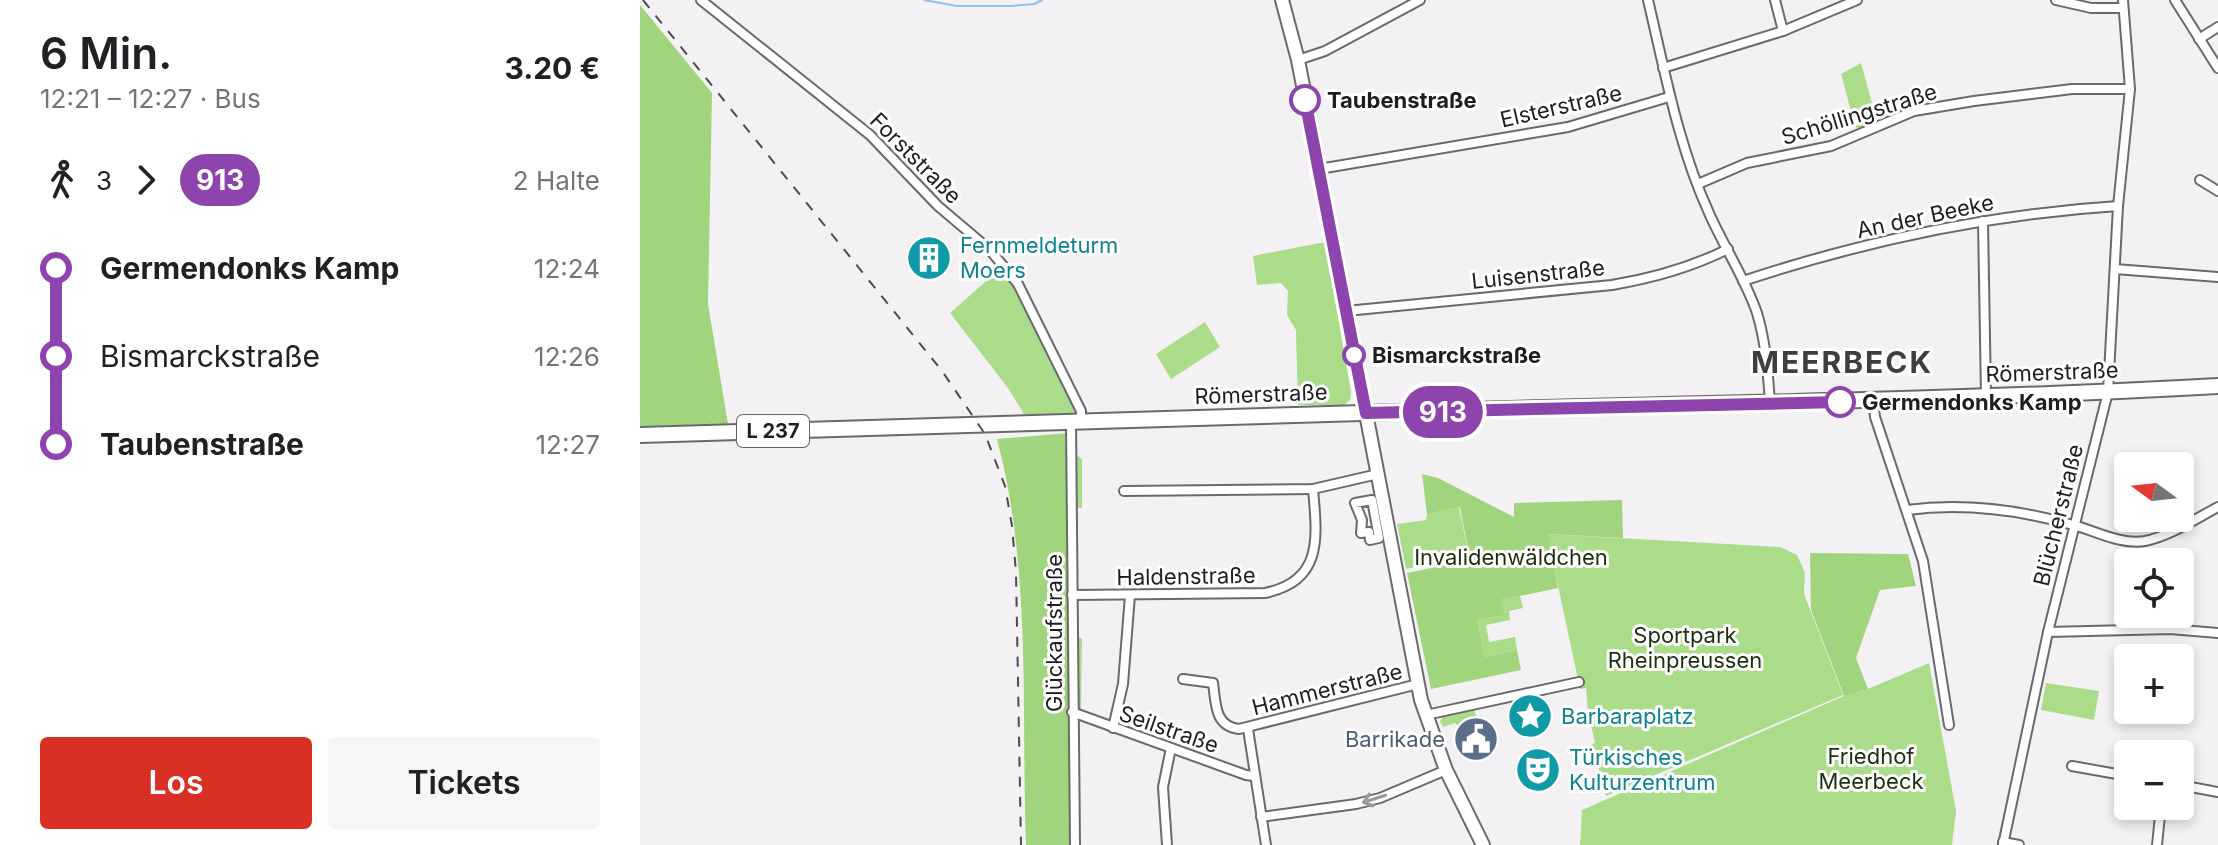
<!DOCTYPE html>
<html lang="de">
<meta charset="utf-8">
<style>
:root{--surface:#fff;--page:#f6f6f6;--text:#202124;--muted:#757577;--accent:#d93025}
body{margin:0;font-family:Inter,sans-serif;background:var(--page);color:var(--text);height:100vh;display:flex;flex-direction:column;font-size:30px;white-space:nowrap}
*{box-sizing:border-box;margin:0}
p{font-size:26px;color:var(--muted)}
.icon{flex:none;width:44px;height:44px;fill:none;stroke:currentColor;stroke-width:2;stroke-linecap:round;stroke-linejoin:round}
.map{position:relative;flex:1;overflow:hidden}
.sheet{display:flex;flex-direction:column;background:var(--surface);width:640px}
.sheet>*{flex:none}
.badge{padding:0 16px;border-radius:26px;font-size:28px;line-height:52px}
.needle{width:52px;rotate:285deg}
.fabs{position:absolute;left:1474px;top:452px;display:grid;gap:16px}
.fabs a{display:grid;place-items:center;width:80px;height:80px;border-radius:8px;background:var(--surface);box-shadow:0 4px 12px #0003;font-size:40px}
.map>.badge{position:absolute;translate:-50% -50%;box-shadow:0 0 0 4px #fff}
.legs{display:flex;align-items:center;gap:12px;height:88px;padding:0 40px;font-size:26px}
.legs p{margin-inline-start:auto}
.overview{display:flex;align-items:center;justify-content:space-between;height:136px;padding:0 40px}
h1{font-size:44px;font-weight:600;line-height:60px}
.primary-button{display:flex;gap:16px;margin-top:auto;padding:16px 40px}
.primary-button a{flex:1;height:92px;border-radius:8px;background:var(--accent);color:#fff;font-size:32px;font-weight:600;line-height:92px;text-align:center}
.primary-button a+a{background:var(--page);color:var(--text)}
ul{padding:0 40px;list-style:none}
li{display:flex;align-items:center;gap:28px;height:88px;font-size:30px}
li i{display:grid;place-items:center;width:12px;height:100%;margin:0 10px;background:currentColor}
li i::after{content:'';width:20px;height:20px;margin:-10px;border:6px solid;border-radius:50%;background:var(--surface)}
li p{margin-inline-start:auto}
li:first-child i{background:linear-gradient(#0000 50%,currentColor 0)}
li:last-child i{background:linear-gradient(currentColor 50%,#0000 0)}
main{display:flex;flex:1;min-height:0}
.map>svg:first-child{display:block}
.green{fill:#abdc8a}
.forest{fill:#a0d47d}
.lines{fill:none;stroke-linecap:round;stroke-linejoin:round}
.stream{stroke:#8ebdfb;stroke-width:2}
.street-casing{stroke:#6c696d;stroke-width:12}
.secondary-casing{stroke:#6c696d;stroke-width:16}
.primary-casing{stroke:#6c696d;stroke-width:18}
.street{stroke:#fff;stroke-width:8}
.secondary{stroke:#fff;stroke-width:12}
.primary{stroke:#fff;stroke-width:14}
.rail{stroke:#4c4b4d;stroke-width:2;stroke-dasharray:10 10;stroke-linecap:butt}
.oneway{stroke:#9a9a9a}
.line-1-casing{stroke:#fff;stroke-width:18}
.line-1{stroke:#8e44ad;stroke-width:12}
.stop-1-dot{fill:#fff;stroke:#8e44ad;stroke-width:4}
.labels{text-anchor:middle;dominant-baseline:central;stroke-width:6;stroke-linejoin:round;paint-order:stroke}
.shield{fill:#fff;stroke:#626262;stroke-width:2}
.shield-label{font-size:20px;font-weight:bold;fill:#1f1e1f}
.stop-label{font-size:22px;font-weight:bold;fill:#1f1e1f;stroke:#fff;text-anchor:start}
.street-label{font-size:22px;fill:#1f1e1f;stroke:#fff}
.culture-label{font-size:22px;fill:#0d838f;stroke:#fff;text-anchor:start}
.park-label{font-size:22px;fill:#1c300d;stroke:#fff}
.service-label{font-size:22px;fill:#4e5e75;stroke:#fff;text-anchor:end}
.district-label{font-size:30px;font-weight:bold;letter-spacing:2px;fill:#403d41;stroke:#fff}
</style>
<main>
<section class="sheet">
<div class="overview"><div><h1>6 Min.</h1><p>12:21 – 12:27 · Bus</p></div><b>3.20 €</b></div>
<div class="legs"><svg class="icon" aria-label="walk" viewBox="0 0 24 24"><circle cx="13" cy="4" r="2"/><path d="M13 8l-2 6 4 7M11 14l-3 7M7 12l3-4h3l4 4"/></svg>3<svg class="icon" aria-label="forward" viewBox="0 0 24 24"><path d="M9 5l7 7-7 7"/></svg><b class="badge" style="background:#8e44ad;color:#fff">913</b><p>2 Halte</p></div>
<ul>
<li><i style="color:#8e44ad"></i><b>Germendonks Kamp</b><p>12:24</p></li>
<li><i style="color:#8e44ad"></i><span>Bismarckstraße</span><p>12:26</p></li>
<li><i style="color:#8e44ad"></i><b>Taubenstraße</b><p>12:27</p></li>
</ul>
<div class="primary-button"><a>Los</a><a>Tickets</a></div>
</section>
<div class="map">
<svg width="1578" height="845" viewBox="0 0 1578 845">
<rect width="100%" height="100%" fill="#f4f1f5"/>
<g class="green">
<polygon points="1221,63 1237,121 1218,129 1215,126 1201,74"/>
<polygon points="685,242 711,392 710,400 704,405 658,405 656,330 647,315 648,291 641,283 617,285 613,256"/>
<polygon points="361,268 374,286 437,412 435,415 387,419 368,388 310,313"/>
<polygon points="565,322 580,347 531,379 516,354"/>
<polygon points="438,456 442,459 442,508 434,508 434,459"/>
<polygon points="819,507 829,556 766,569 757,524 786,520 787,514"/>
<polygon points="907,534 1140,547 1157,555 1165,573 1164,594 1203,695 966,796 952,744 955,743 948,712 946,688 940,689"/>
<polygon points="880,596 883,608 869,611 870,620 846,625 849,642 875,637 877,650 845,657 837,620 863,615 861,600"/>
<polygon points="435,637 442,638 441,712 437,708"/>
<polygon points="1289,663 1316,811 1312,845 940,845 942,810 1204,696 1228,689"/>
<polygon points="1406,683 1459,691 1454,720 1401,710"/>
<polygon points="834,710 838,721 820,727 815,723 803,727 800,721 803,717"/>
</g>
<g class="forest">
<polygon points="0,5 72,93 68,304 88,424 0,429"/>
<path d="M428,433l3,412h-45c-5,-136 6,-274 -29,-406z"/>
<polygon points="782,474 798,478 874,517 874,503 982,500 983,538 908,534 918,588 861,600 864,615 837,620 845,657 877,650 881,670 791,689 767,573 830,560 820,507 787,514"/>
<polygon points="1170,553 1268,554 1276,586 1240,590 1216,658 1228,689 1204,696 1171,610"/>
</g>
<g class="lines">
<polyline class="stream" points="284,0 317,6 371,6 394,4 402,0"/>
<g class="street-casing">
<g id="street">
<polyline points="61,0 230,135 298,206 350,250 378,284 441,411 441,420"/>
<path d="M1008,0c17,72 30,145 61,213 15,34 36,65 48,100 9,30 11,60 13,91"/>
<polyline points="1135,0 1143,31"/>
<polyline points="1416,0 1451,8 1482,8"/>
<polyline points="1535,0 1578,68"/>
<polyline points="1559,39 1578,27"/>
<polyline points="658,60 685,51 780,0"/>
<polyline points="1023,68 1143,31 1217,0"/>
<polyline points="679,169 928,127 1029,97"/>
<polyline points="1560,180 1578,191"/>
<polyline points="1058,184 1107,163 1191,146 1274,111 1334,101 1432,89 1490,89"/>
<polyline points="1343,221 1346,396"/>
<polyline points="1475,269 1578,277"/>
<path d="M1103,281c121,-40 248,-67 375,-75"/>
<path d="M706,311l266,-26c42,-7 78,-17 116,-36"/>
<polyline points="1233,400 1235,417 1283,561 1309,725"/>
<polyline points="431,421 435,845"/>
<polyline points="484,491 673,489 738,474"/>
<polygon points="732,500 739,538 730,540 729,532 721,533 722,520 715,503"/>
<path d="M1267,510c54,-7 113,0 166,15 23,6 47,20 72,16 25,-5 50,-22 73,-34"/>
<path d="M432,595l193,-2c59,-12 52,-57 48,-104"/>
<polyline points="1408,632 1530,629 1578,633"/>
<path d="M543,679l30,4c3,20 1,43 26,46l179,-45"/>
<polyline points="432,712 606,775 614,776"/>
<polyline points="786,715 939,682"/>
<polyline points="473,728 483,684 490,595"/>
<polyline points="608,729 626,845"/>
<polyline points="1432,766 1488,776"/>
<polyline points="1540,785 1578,792"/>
<polyline points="621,817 716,804 740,798 806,770"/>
<polyline points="1363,842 1379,845"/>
<polyline points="527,845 523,787 531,748"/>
<polyline points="1363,845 1408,632 1468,392 1478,206 1490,89 1483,0"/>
<polyline points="1517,845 1521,806"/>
</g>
</g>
<g class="secondary-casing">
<polyline id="secondary" points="642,0 658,60 672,132 781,700 806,770 843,845"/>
</g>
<g class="primary-casing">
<path id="primary" d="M0,435c241,-8 481,-14 722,-22 285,-9 571,-11 856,-27"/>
</g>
<use href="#street" class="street"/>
<use href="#secondary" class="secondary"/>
<use href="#primary" class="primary"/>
<polyline class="rail" points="3,0 302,371 345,434 365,486 372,526 376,572 381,845"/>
</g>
<defs><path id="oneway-shaft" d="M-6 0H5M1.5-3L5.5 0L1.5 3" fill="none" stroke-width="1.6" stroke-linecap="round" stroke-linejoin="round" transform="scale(2)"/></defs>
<use class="oneway" href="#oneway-shaft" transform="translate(734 799) rotate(162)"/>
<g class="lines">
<g class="line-1-casing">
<polyline id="line-1" points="665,100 726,413 1200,402"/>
</g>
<use href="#line-1" class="line-1"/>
</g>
<defs>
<g id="building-disc" transform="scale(2.3)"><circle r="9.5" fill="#0f9aa8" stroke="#fff"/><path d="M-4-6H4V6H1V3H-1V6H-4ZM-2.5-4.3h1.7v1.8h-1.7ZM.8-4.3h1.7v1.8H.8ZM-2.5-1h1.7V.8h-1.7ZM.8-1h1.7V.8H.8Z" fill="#fff"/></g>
<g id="sight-disc" transform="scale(2.3)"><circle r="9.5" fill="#0f9aa8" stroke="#fff"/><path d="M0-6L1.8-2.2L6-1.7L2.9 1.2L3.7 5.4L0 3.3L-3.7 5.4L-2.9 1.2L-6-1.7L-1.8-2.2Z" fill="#fff"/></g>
<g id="civic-disc" transform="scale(2.3)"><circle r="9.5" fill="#5c6f8a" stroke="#fff"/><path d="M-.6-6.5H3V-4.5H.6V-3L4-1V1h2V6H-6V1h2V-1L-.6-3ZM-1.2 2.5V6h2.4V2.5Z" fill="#fff"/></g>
<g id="theatre-disc" transform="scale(2.3)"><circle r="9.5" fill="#0f9aa8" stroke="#fff"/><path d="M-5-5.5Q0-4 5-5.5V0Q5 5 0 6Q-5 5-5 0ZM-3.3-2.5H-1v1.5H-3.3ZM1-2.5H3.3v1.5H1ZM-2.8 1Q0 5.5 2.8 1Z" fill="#fff"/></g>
</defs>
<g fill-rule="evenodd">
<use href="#building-disc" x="289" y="258"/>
<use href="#sight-disc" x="890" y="716"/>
<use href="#civic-disc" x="836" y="739"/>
<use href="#theatre-disc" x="898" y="770"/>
</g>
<g class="stop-1-dot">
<circle cx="665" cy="100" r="14"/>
<circle cx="714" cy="355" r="10"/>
<circle cx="1200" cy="402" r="14"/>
</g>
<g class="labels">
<rect class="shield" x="97" y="415" width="72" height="32" rx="6"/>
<g class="shield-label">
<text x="133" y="431">L 237</text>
</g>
<g class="stop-label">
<text x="687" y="100">Taubenstraße</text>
<text x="732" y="355">Bismarckstraße</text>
<text x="1222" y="402">Germendonks Kamp</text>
</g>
<g class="street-label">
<text transform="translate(921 106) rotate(-13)">Elsterstraße</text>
<text transform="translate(1219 114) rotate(-17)">Schöllingstraße</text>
<text transform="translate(276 158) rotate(45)">Forststraße</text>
<text transform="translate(1285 216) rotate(-12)">An der Beeke</text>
<text transform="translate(898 274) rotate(-6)">Luisenstraße</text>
<text transform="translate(1412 372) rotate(-2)">Römerstraße</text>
<text transform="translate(621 394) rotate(-2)">Römerstraße</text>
<text transform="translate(1418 515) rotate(-76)">Blücherstraße</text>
<text transform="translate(546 576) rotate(-1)">Haldenstraße</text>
<text transform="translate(414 633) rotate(-90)">Glückaufstraße</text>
<text transform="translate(687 689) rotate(-14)">Hammerstraße</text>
<text transform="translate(529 729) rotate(19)">Seilstraße</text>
</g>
<g class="culture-label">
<text x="320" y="245">Fernmeldeturm<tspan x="320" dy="25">Moers</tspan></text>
<text x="921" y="716">Barbaraplatz</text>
<text x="929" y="757">Türkisches<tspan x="929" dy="25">Kulturzentrum</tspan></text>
</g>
<g class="park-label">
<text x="871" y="557">Invalidenwäldchen</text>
<text x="1045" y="635">Sportpark<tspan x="1045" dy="25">Rheinpreussen</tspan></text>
<text x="1231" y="756">Friedhof<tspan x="1231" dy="25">Meerbeck</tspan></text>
</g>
<g class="service-label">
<text x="805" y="739">Barrikade</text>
</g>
<g class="district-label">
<text x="1202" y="362">MEERBECK</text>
</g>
</g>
</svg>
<div class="fabs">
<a><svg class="needle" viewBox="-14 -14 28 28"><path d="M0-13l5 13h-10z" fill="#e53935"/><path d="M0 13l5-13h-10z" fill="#757577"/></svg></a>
<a><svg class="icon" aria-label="locate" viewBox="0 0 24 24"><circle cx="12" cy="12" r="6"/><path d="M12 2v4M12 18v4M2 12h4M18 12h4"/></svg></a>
<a>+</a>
<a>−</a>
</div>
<b class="badge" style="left:803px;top:412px;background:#8e44ad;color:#fff">913</b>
</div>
</main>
